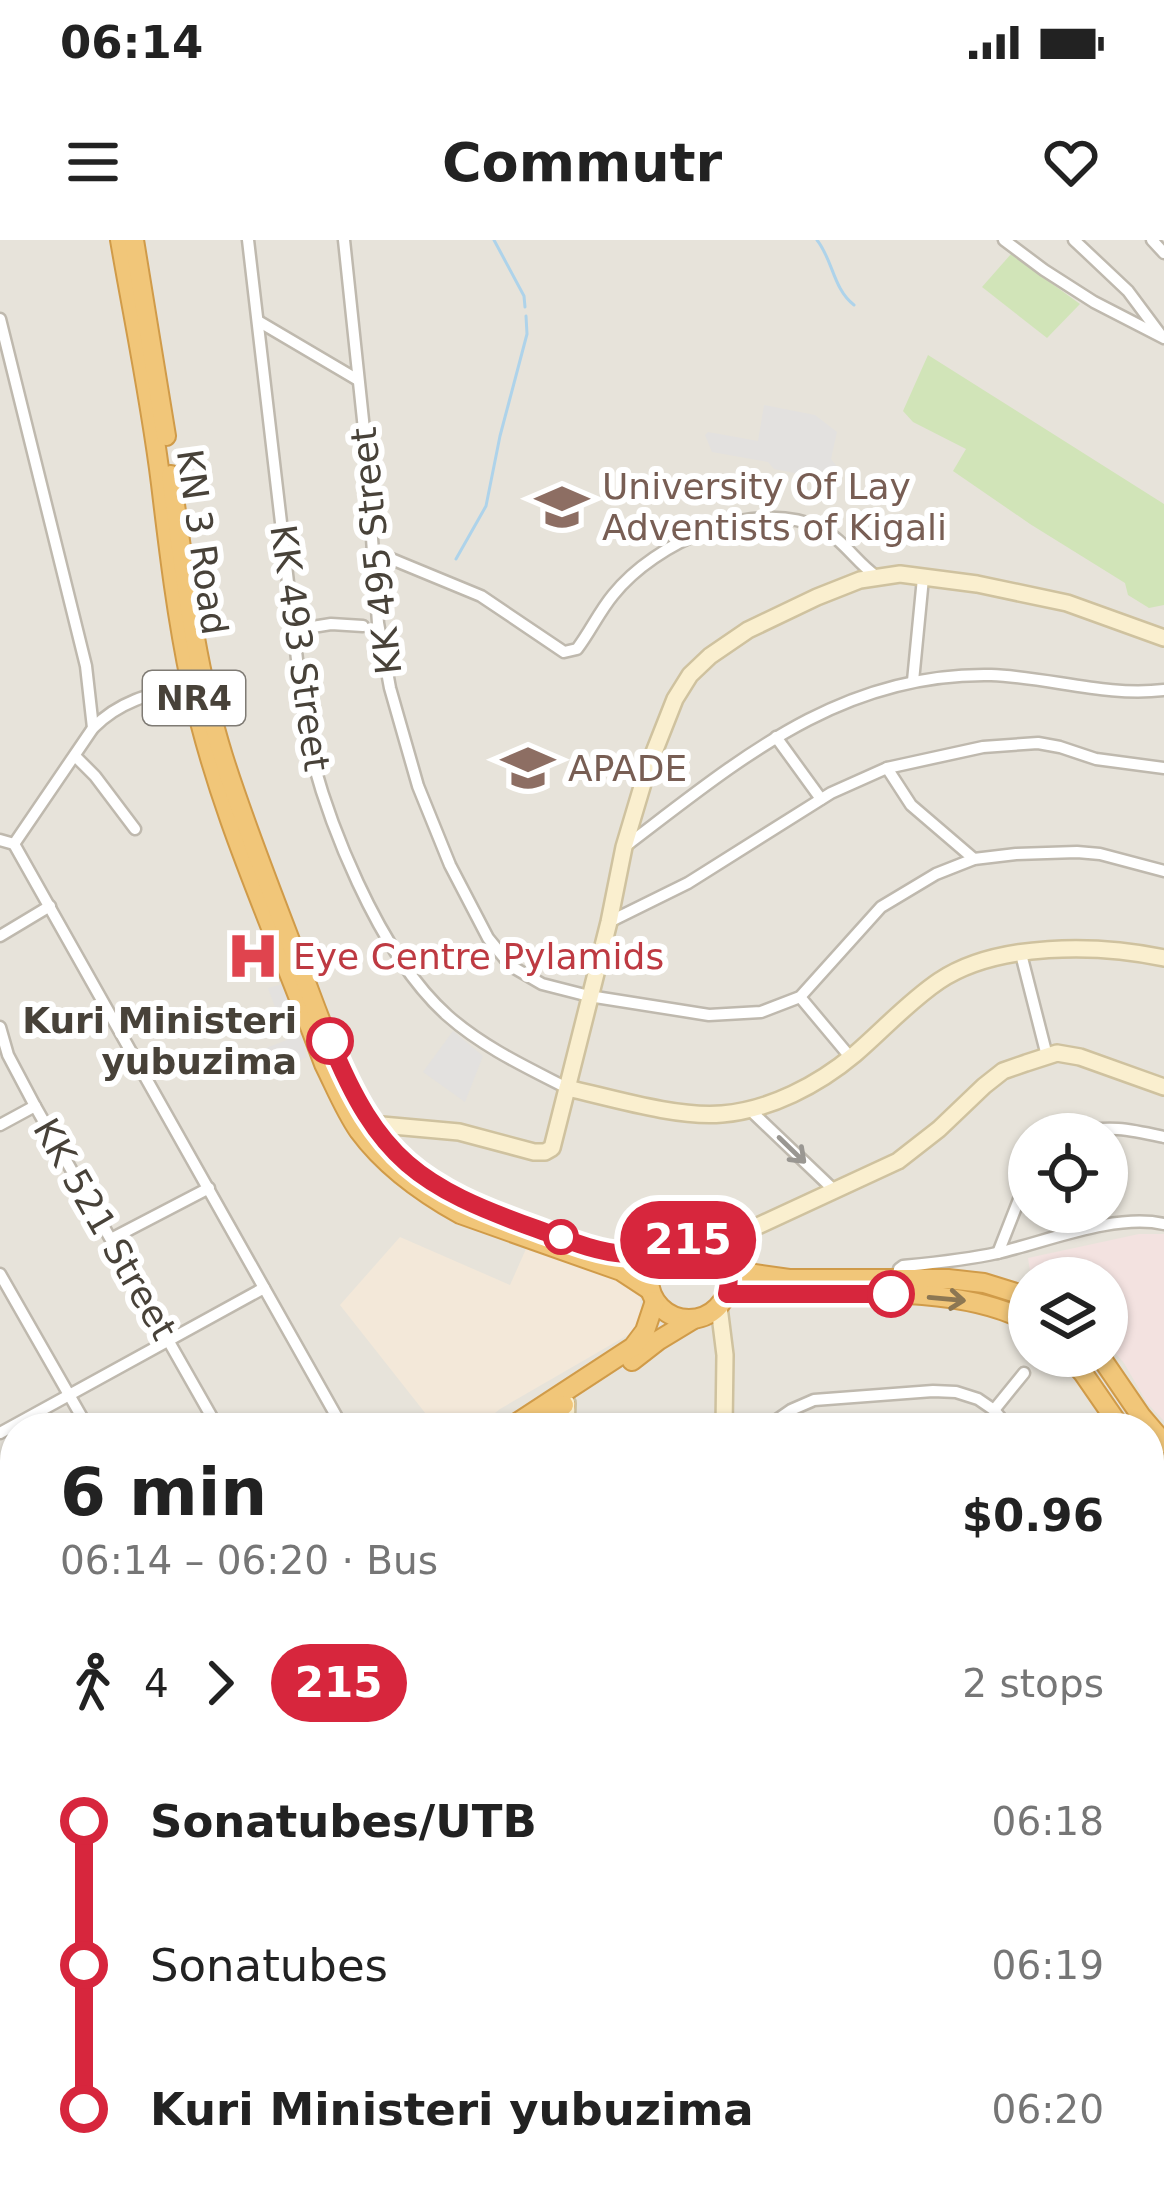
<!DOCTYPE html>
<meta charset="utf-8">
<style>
:root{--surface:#fff;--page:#f2f2f2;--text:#222;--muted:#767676}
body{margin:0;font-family:"DejaVu Sans",sans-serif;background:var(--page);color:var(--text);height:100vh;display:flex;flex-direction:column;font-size:45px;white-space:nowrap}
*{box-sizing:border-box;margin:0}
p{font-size:39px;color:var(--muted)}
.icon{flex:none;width:66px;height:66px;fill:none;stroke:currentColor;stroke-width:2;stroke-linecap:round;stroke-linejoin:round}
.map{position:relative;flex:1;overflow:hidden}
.sheet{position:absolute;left:0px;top:1173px;width:1164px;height:792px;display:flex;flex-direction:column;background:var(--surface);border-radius:48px 48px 0 0;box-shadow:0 3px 9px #0004}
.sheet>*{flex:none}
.badge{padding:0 24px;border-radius:39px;font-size:42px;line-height:78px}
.tools{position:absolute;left:1008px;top:873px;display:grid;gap:24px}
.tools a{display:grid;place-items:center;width:120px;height:120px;border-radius:50%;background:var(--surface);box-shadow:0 3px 9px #0004;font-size:60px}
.map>.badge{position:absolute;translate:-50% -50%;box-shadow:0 0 0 6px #fff}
.legs{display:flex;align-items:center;gap:18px;height:132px;padding:0 60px;font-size:39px}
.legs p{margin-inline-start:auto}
.overview{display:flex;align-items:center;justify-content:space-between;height:204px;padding:0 60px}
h1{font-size:66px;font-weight:800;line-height:90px}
ul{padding:0 60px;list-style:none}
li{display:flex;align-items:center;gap:42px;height:144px;font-size:45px}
li i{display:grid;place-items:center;width:18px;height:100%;margin:0 15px;background:currentColor}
li i::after{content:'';width:30px;height:30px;margin:-15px;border:9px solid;border-radius:50%;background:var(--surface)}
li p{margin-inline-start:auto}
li:first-child i{background:linear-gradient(#0000 50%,currentColor 0)}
li:last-child i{background:linear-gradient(currentColor 50%,#0000 0)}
.status{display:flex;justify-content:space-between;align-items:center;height:84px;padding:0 60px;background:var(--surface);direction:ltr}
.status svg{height:33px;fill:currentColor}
header{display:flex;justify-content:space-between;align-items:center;height:156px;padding:0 60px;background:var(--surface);font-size:54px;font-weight:800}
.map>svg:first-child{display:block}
.residential{fill:#e7e3da;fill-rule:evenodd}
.commercial{fill:#f3e8d9}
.medical{fill:#f3e2e0}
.green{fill:#d1e4b8}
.parking{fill:#e3e1df}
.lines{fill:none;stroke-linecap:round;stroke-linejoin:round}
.stream{stroke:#aed3ea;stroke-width:3}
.street-casing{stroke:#bfb9ae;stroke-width:15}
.secondary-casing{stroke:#cfc29f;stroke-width:20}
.highway-casing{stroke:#d09b49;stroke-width:22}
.street{stroke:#fff;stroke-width:10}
.secondary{stroke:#faefcf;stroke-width:15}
.highway{stroke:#f1c679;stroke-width:18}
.oneway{stroke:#9a9792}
.oneway2{stroke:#8c7753}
.line-1-casing{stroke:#fff;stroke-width:27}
.line-1{stroke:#d7263d;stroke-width:18}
.stop-1-dot{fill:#fff;stroke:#d7263d;stroke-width:6}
.labels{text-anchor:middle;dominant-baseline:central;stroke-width:12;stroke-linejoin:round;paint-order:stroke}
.shield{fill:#fff;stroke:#7f7b74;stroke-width:3}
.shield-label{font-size:33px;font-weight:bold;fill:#484239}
.education-label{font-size:36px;fill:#785e54;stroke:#fff;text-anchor:start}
.street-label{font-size:36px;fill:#484239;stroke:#fff}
.health-label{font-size:36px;fill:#be3a42;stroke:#fff;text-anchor:start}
.stop-label{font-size:36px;font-weight:bold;fill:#484239;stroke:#fff;text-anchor:end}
</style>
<div class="status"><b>06:14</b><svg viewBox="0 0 49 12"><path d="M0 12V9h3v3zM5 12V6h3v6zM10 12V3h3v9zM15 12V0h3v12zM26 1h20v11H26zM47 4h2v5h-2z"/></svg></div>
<header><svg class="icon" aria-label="menu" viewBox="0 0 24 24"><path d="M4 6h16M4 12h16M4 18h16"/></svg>Commutr<svg class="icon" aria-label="heart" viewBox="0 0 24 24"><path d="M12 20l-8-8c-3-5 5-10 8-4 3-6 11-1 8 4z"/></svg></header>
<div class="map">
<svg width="1164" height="1965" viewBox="0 0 1164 1965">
<rect width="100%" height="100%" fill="#f4f1eb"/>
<path class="residential" d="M0,0h1164v1965h-1164zM1029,894h78v78h-78zM1029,1038h78v78h-78zM15,1188h1134v762h-1134z"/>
<polygon class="commercial" points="400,997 510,1045 530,1000 640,1048 641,1082 633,1092 500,1169 476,1188 437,1188 340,1065"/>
<polygon class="medical" points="1139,994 1164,994 1164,1181 1147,1163 1124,1123 1107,1104 1107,1038 1031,1038 1028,1018"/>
<g class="green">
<polygon points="1011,14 1080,64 1047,98 982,47"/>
<polygon points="928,115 1164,264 1164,365 1149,368 1128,355 1125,343 1030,284 953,231 966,209 913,182 903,171"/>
</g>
<g class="parking">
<polygon points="764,165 815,175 837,192 831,219 839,229 836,241 774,229 768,222 712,212 705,195 708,192 758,201"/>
<polygon points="287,743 305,788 300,791 307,817 268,834 261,810 287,800 268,748"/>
<polygon points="453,791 483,816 465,862 423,832"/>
</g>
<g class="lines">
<g class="stream">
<polyline points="494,0 524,56 525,67"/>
<path d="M817,0c16,20 16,49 37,65"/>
<polyline points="456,319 486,266 500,196 527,94 526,76"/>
</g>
<g class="street-casing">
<g id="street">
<path d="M248,0l57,488c19,89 74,227 143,288 35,31 78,51 119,72"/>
<polyline points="344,0 365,199 378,383 390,448 418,546 450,625 488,698 511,726 542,744 589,756 709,775 761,772 800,757 881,667 936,634 974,619 1016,614 1077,612 1100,614 1164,631"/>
<polyline points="1004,0 1044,30 1094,62 1164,98"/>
<polyline points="1074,0 1128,51 1160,94"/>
<polyline points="1152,0 1164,13"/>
<polyline points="0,79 86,426 93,488"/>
<polyline points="258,81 358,140"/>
<path d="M372,311l109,45 83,56 13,-3c13,-17 22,-37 36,-54 42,-53 142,-98 207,-67 23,11 36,34 56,48"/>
<polyline points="294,390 331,384 363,386"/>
<polyline points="913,441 923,338"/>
<polyline points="776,497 821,559"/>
<polyline points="75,516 95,536 135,589"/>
<polyline points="887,528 911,565 974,619"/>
<path d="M0,600l14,4 79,-116c28,-29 62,-35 100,-44"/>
<polyline points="14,604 343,1188"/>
<path d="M627,605c112,-85 214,-173 364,-170 59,2 114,22 173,15"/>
<polyline points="609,682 688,643 831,553 887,528 983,507 1038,503 1060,507 1096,519 1164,528"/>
<polyline points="0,696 50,666"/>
<polyline points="1021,714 1047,816"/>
<polyline points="800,757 851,818"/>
<polyline points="0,787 8,815 35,866 218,1188"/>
<polyline points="749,869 835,951"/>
<polyline points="0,885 35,866"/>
<path d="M1075,894c32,-10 57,-4 89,3"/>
<polyline points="113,998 209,948"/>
<polyline points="998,1013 1029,934"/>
<polyline points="0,1034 88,1188"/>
<path d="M897,1042l2,-13 4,-3c31,-3 63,-6 94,-13 49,-11 117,-40 167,-29"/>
<polyline points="994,1170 1024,1133"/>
<polyline points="765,1188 791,1170 814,1160 933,1151 956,1152 978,1159 994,1170 1009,1188"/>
<polyline points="0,1193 264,1048"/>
<polyline points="0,1231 15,1258"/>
<polyline points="1149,1346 1164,1346"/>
<polyline points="1149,1424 1164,1433"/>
<polyline points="0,1432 15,1422"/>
<polyline points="1149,1593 1164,1568"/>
<polyline points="0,1737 15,1731"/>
<polyline points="1149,1931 1164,1941"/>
<polyline points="383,1950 427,1955 435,1950"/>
<polyline points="901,1950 907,1965"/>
<polyline points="966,1950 974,1965"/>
<polyline points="1081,1950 1088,1965"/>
<polyline points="50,1965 51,1950"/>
<polyline points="142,1965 143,1950"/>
<polyline points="222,1965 225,1950"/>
<polyline points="508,1965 509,1950"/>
<polyline points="645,1965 647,1950"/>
<polyline points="730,1965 734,1950"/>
</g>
</g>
<g class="secondary-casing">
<g id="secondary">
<path d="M567,848c45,10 110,30 155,26 48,-4 96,-29 133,-60 28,-24 53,-52 84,-73 58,-39 159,-37 225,-23"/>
<polyline points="371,884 459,892 534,912 545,912 552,908 609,682 624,607 647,530 675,459 690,435 710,416 748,390 817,357 860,340 900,334 977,344 1067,363 1164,398"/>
<polyline points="716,1009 734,997 898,921 939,889 984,846 1003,831 1026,823 1057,813 1080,817 1164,847"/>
<polyline points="725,1021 747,996"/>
<polyline points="719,1067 725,1115 724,1188"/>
<polyline points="566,1188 567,1163"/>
<polyline points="755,1950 757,1965"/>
<polyline points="321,1965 323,1950"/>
</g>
</g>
<g class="highway-casing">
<g id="highway">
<path d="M120,0c14,81 31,162 41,244 8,67 16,134 30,200 28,132 87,254 133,380 11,22 21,47 35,67 25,34 65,63 101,83l161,57 29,19"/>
<polyline points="134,0 166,196"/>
<path d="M171,235c13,94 24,191 52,281 22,70 50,139 76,208 24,62 45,131 89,182"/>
<polyline points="426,940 465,962 538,989"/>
<circle cx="689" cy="1039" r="40"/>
<polyline points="581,1004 624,1014 659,1013"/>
<path d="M625,1007c16,-2 24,-9 38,-16 25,-11 47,-2 71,6"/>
<polyline points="728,1030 789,1039 948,1039 984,1043 1029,1057"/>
<path d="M727,1054c89,3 224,-15 302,28"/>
<polyline points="1068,1116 1083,1133 1121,1188"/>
<polyline points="1100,1116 1141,1176 1164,1203"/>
<polyline points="632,1121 659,1100 692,1080"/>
<polyline points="509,1188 633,1107 645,1091 655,1061"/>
<polyline points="533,1188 564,1165"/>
<polyline points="1149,1216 1164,1226"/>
<polyline points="0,1522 15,1511"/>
<polyline points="0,1539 15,1527"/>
</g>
</g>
<use href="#street" class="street"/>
<use href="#secondary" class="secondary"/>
<use href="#highway" class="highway"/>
</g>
<defs><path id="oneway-shaft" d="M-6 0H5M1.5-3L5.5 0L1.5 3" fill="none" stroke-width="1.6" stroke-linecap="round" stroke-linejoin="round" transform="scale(3)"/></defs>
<use class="oneway" href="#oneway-shaft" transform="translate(792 910) rotate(44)"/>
<use class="oneway2" href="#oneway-shaft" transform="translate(947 1059) rotate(5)"/>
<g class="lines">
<g class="line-1-casing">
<path id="line-1" d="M330,801c48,118 89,146 207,188 28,10 58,23 88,25 10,1 28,1 36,-3 15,-7 25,-16 42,-9 23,9 29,30 24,52h164"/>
</g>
<use href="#line-1" class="line-1"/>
</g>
<defs>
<g id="university-bare" transform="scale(4.14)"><path d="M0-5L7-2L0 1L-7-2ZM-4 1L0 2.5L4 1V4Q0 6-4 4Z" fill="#8d6e63" stroke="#fff" stroke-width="2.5" paint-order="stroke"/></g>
<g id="school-bare" transform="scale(4.14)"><path d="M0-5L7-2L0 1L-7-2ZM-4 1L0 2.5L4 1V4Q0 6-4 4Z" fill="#8d6e63" stroke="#fff" stroke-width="2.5" paint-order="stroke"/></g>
<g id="hospital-bare" transform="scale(4.14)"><path d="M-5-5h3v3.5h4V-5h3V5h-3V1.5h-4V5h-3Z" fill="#e0444e" stroke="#fff" stroke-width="2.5" paint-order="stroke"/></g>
</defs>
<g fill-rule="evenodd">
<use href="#university-bare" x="562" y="267"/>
<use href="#school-bare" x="528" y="528"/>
<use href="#hospital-bare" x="253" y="716"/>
</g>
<g class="stop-1-dot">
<circle cx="330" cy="801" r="21"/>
<circle cx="561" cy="997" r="15"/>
<circle cx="891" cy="1054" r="21"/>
</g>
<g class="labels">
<rect class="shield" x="143" y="431" width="102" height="54" rx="9"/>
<g class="shield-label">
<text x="194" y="458">NR4</text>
</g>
<g class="education-label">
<text x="602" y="246">University Of Lay<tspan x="602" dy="41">Adventists of Kigali</tspan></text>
<text x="568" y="528">APADE</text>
</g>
<g class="street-label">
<text transform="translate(202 302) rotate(82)">KN 3 Road</text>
<text transform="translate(376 311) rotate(-96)">KK 495 Street</text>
<text transform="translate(300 408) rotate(82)">KK 493 Street</text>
<text transform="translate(105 989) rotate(60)">KK 521 Street</text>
</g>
<g class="health-label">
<text x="293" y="716">Eye Centre Pylamids</text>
</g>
<g class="stop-label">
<text x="297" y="780">Kuri Ministeri<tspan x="297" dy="41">yubuzima</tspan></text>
</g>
</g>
</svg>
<div class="tools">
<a><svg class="icon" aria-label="locate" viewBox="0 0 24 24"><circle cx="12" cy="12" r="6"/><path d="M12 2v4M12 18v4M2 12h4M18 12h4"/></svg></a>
<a><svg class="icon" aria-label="layers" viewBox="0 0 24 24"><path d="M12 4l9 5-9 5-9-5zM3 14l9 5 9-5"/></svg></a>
</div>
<b class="badge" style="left:688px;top:1000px;background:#d7263d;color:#fff">215</b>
<section class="sheet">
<div class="overview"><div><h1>6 min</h1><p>06:14 – 06:20 · Bus</p></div><b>$0.96</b></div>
<div class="legs"><svg class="icon" aria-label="walk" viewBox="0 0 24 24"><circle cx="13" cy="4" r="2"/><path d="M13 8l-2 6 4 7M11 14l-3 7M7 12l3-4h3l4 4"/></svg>4<svg class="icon" aria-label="forward" viewBox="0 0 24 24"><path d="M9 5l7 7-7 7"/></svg><b class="badge" style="background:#d7263d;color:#fff">215</b><p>2 stops</p></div>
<ul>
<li><i style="color:#d7263d"></i><b>Sonatubes/UTB</b><p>06:18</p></li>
<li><i style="color:#d7263d"></i><span>Sonatubes</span><p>06:19</p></li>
<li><i style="color:#d7263d"></i><b>Kuri Ministeri yubuzima</b><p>06:20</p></li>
</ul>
</section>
</div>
